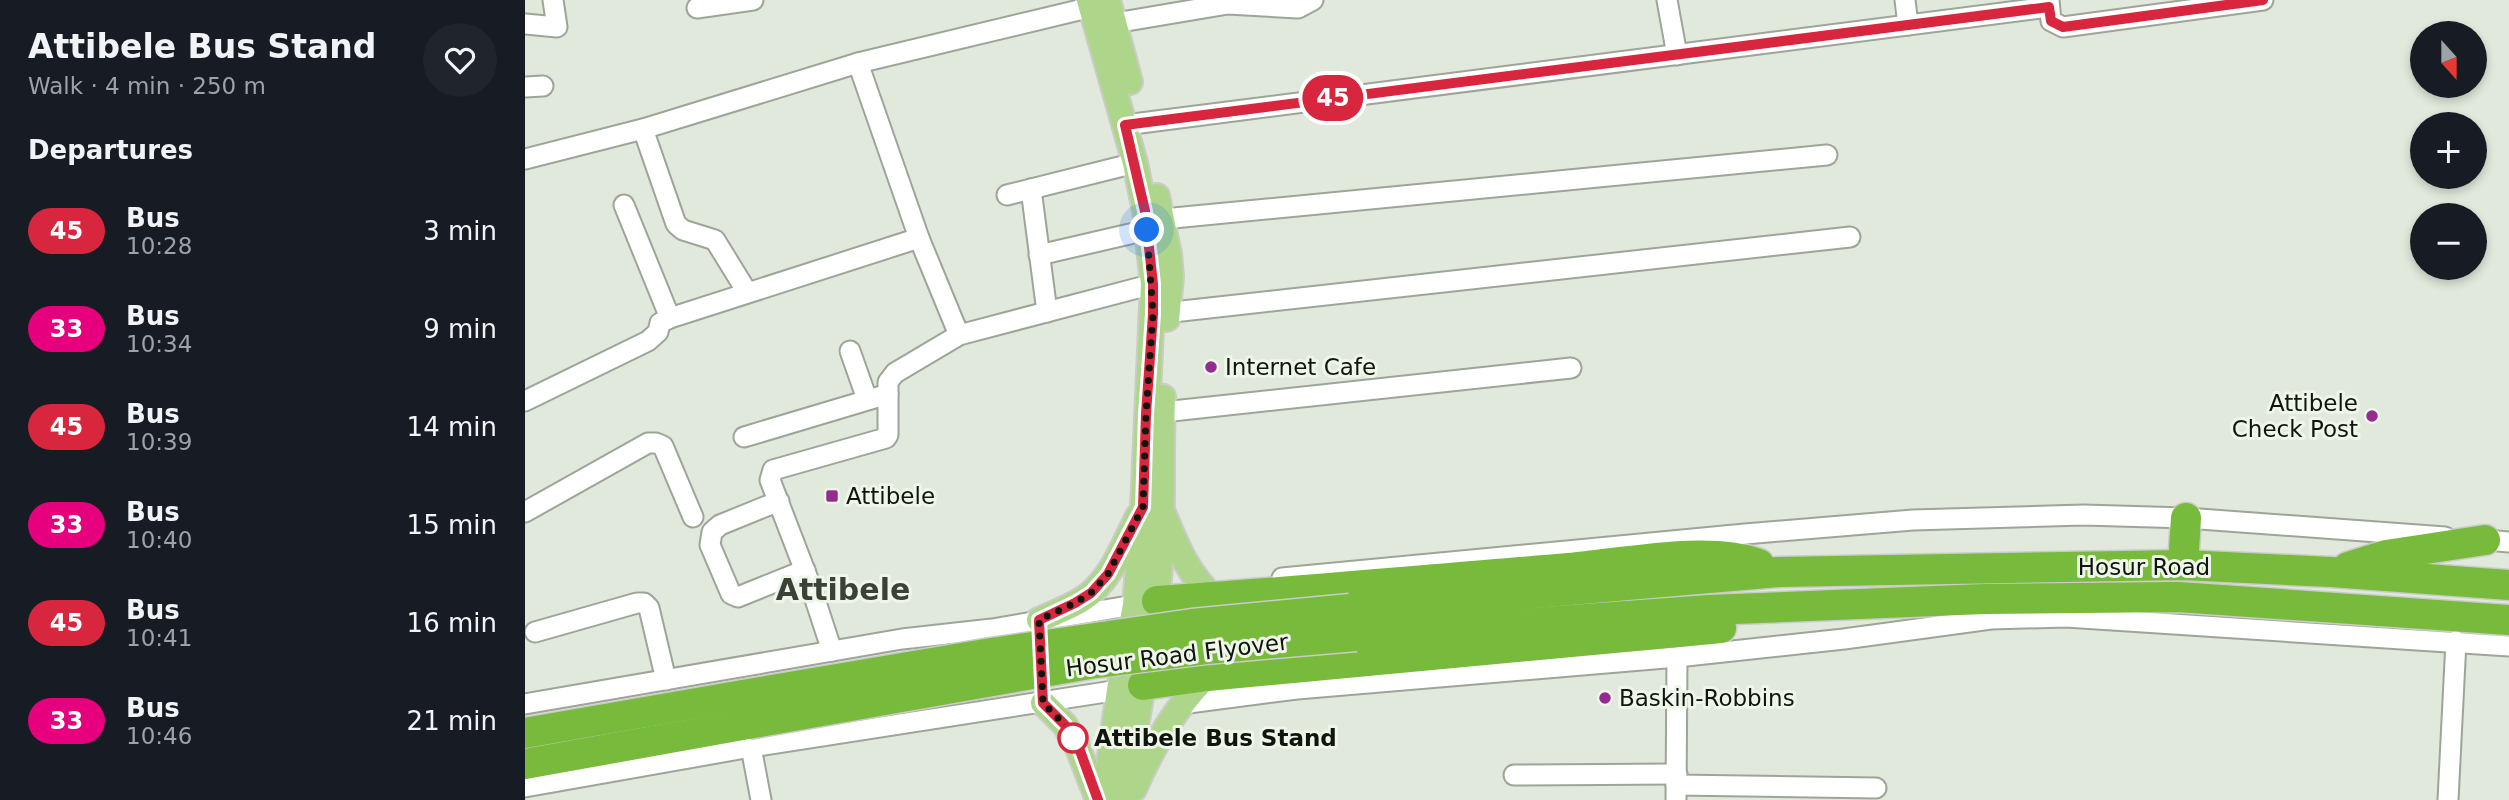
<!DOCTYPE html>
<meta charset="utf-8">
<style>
:root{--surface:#171b24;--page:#20242c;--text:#f1f3f6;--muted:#9ea1a6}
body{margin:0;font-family:"DejaVu Sans",sans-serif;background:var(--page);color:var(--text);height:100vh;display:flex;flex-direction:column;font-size:26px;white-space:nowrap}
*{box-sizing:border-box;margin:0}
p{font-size:23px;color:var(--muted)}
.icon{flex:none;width:38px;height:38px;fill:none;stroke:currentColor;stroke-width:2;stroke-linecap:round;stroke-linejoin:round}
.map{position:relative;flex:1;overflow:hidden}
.panel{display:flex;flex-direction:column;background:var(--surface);width:525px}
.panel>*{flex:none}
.badge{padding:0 14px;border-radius:23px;font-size:24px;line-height:46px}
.needle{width:46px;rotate:159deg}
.fabs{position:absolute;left:1885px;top:21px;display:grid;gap:14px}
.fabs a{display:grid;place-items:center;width:77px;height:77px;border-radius:50%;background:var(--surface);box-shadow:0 4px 10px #0003;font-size:35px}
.you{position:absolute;width:35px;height:35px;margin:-18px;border:5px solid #fff;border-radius:50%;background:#1a73e8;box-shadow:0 0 0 10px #1a73e833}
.map>.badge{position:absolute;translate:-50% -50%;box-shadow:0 0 0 4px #fff}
h2{padding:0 28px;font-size:26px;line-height:63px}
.round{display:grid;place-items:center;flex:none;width:74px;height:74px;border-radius:37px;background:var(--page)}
.head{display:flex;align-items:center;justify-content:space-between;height:119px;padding:0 28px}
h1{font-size:33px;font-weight:800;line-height:52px}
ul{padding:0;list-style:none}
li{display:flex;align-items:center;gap:21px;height:98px;padding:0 28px}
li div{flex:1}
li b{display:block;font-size:26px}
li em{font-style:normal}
li .badge{min-width:77px;font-weight:700;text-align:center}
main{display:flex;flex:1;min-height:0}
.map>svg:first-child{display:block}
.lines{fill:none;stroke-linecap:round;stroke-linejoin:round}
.minor-casing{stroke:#9da598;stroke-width:23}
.major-casing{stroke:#cbcbca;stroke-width:28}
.highway-casing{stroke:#cbcbca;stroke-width:33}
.minor{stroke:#fff;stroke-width:19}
.major{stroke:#aed68a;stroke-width:24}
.highway{stroke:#78ba3c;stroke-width:30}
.highway-bridge-casing{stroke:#cbcbca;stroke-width:33;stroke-linecap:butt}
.highway-bridge{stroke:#78ba3c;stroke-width:30}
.line-casing{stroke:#fff;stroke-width:16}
.line{stroke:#d7263d;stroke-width:10}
.walk{stroke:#11140f;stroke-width:7;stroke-dasharray:0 12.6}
.poi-dot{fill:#942b8f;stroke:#eef6e8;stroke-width:2.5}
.stop-dot{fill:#fff;stroke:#d7263d;stroke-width:3.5}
.labels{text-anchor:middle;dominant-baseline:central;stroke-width:6;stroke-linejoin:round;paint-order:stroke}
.poi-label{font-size:23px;fill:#11140f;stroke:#eef6e8;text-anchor:start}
.street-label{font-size:23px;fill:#11140f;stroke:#eef6e8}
.stop-label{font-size:23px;font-weight:bold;fill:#11140f;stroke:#eef6e8;text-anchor:start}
.district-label{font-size:30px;font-weight:bold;fill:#3b4136;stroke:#eef6e8}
</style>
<main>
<section class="panel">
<div class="head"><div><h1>Attibele Bus Stand</h1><p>Walk · 4 min · 250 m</p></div><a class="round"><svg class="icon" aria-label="heart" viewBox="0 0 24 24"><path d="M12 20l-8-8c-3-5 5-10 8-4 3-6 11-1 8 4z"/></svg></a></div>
<h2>Departures</h2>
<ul>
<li><span class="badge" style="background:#d7263d;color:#fff">45</span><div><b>Bus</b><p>10:28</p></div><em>3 min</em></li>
<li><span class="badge" style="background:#e6007e;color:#fff">33</span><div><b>Bus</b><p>10:34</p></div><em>9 min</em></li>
<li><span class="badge" style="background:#d7263d;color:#fff">45</span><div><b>Bus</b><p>10:39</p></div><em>14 min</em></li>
<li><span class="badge" style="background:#e6007e;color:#fff">33</span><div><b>Bus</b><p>10:40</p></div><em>15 min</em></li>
<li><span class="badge" style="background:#d7263d;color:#fff">45</span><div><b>Bus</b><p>10:41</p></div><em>16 min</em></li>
<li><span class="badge" style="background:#e6007e;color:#fff">33</span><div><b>Bus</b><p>10:46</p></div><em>21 min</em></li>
</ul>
</section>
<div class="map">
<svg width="1984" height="800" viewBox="0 0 1984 800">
<rect width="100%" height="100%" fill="#e0e9db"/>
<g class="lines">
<g class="minor-casing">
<g id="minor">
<polyline points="1142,0 1152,55"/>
<polyline points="1380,0 1383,25"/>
<polyline points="1524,0 1526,21 1538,27 1738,0"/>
<polyline points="172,8 228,0"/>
<polyline points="590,23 703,4 773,8 788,0"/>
<polyline points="0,24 32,27 28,0"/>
<polyline points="333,63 394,238 434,335"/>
<polyline points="0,87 18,86"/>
<polyline points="600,125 1524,7"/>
<polyline points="118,129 151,224 158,230 190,240 222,292"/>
<polyline points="0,159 118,129 333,63 579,4"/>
<polyline points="506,189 522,312"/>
<polyline points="482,195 610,163"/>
<polyline points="99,205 145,318"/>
<polyline points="638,219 1302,155"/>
<polyline points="514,255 622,230"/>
<polyline points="630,314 1325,237"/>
<polyline points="325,351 342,399"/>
<polyline points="0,401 123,341 133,332 135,323 145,318 394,238"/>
<polyline points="638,412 1046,368"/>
<polyline points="219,437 363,394"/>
<polyline points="254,501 195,525 187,532 185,545 206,594 213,597 280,570"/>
<polyline points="0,512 123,443 131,443 138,446 168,517"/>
<polyline points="1950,539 1984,542"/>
<polyline points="757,578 1220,534 1388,520 1559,515 1661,518 1920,537"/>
<polyline points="10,632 112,603 119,603 124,608 141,680"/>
<polyline points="307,651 285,584 245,480 248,470 361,438 363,435 363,382 370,373 434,335 628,284 641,283"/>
<polyline points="0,704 377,639 467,629 621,603"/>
<polyline points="656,704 772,689 1152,657 1319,639 1466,619 1541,617 1984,646"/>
<polyline points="226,747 236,800"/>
<polyline points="989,775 1152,774"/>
<polyline points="1151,785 1351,788"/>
<polyline points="0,787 226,747 607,688"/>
<polyline points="1151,800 1152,657"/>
<polyline points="1923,800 1931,641"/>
</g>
</g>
<g class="major-casing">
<g id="major">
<polyline points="564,0 610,163 620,211 628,284 618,507 610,605 594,690 579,800"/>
<polyline points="583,0 605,82"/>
<polyline points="632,196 644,254 646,277 642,319"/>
<path d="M639,515c13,31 24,59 49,82"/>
<path d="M514,620c17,-8 39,-15 53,-28 22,-20 33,-50 46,-76"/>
<path d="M629,620c12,-73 6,-149 9,-223"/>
<polyline points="518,703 540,725 553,748 573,800"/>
<path d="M609,789c18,-41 40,-81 73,-113"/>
<polyline points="599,800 621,666"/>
</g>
</g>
<g class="highway-casing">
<g id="highway">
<polyline points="1658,565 1661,518"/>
<polyline points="1823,567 1861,555 1960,540"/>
<path d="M632,601c137,-9 275,-22 412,-33 56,-5 139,-23 190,-4"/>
<polyline points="825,609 1254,572 1658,565 1806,572 1984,585"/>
<polyline points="831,636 1184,610 1460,599 1653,597 1984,620"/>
<polyline points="618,685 682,676 1196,628"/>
<polyline points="0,733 218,695"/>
<polyline points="0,764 223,724"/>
</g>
</g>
<use href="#minor" class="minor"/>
<use href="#major" class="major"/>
<use href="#highway" class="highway"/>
<g class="highway-bridge-casing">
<g id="highway-bridge">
<polyline points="218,695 466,653 667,624 825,609"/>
<polyline points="223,724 570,663 681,649 831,636"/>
</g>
</g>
<use href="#highway-bridge" class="highway-bridge"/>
</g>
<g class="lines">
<g class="line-casing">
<polyline id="line" points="573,800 554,748 540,725 518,703 514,620 550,603 566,593 583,574 618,507 621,414 628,314 628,284 620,211 600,125 1524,7 1526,21 1538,27 1738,0"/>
</g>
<use href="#line" class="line"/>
<polyline class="walk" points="548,738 540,725 518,703 514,620 550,603 566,593 583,574 618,507 621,414 628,314 622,230"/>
</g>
<g class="poi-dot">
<circle cx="686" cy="367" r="7"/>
<circle cx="1847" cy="416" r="7"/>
<rect x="300" y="489" width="14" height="14" rx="3.5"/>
<circle cx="1080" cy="698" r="7"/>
</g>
<circle class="stop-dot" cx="548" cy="738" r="14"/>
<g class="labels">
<g class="poi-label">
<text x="700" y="367">Internet Cafe</text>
<text x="1833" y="403" text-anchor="end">Attibele<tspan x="1833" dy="26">Check Post</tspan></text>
<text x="321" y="496">Attibele</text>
<text x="1094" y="698">Baskin-Robbins</text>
</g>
<g class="street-label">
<text x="1619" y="567">Hosur Road</text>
<text transform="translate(652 655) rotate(-7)">Hosur Road Flyover</text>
</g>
<g class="stop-label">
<text x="569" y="738">Attibele Bus Stand</text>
</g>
<g class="district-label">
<text x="318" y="589">Attibele</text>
</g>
</g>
</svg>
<div class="fabs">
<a><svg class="needle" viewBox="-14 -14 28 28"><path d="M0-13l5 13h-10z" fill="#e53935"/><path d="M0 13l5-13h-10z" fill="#9ea1a6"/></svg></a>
<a>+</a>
<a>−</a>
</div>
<div class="you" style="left:622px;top:230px"></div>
<b class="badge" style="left:808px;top:98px;background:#d7263d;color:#fff">45</b>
</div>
</main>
